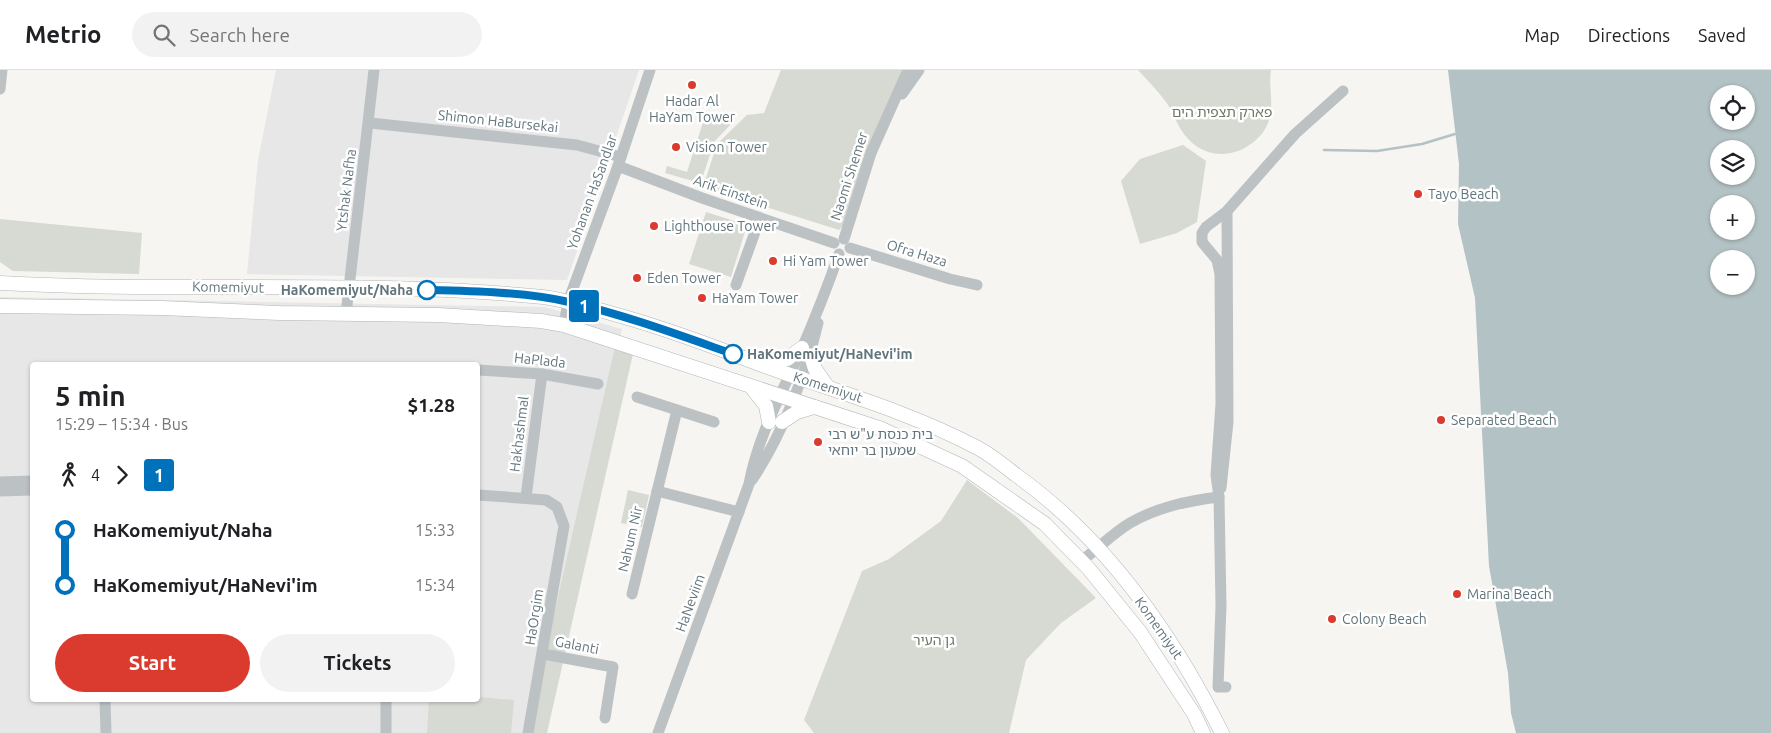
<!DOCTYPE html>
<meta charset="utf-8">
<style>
:root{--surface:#fff;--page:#f2f2f2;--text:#202124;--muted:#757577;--line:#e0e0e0;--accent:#da3b2e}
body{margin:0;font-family:Ubuntu,"Noto Sans Hebrew",sans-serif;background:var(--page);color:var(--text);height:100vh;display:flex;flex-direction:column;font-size:19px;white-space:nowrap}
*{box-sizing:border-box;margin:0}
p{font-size:16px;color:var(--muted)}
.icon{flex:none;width:28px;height:28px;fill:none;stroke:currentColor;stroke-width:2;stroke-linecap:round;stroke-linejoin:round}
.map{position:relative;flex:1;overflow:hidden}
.drawer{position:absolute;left:30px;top:292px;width:450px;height:340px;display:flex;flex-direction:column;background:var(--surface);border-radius:5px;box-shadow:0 1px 4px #0004}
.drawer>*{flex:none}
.badge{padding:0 10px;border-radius:4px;font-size:18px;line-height:32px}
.fabs{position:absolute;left:1710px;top:15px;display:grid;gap:10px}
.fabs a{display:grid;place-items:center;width:45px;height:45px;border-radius:50%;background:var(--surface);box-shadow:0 1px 4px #0004;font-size:25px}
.map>.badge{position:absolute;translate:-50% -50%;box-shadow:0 0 0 2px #fff}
.legs{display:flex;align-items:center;gap:8px;height:55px;padding:0 25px;font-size:16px}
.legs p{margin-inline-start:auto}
.head{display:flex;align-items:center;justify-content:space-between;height:85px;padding:0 25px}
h1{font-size:28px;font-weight:600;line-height:38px}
.cta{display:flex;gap:10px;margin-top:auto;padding:10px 25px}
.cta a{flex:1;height:58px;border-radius:30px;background:var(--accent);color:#fff;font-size:20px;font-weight:600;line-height:58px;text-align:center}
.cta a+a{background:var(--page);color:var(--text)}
ul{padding:0 25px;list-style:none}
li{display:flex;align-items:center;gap:18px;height:55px;font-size:19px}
li i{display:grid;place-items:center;width:8px;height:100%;margin:0 6px;background:currentColor}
li i::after{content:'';width:12px;height:12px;margin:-6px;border:4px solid;border-radius:50%;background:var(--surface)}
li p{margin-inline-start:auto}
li:first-child i{background:linear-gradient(#0000 50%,currentColor 0)}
li:last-child i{background:linear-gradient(currentColor 50%,#0000 0)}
header{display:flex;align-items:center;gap:30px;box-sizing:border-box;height:70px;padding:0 25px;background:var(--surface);border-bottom:1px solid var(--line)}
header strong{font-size:24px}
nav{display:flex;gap:28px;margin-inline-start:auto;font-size:18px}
.search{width:350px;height:45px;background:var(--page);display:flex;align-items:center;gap:12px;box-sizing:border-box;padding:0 18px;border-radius:28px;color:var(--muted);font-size:19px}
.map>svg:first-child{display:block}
.built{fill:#e6e7e6;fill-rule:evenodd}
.green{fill:#d6dad2}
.water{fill:#b3c2c4;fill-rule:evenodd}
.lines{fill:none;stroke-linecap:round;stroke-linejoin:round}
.stream{stroke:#b3c2c4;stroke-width:2.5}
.major-casing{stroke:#b0b6b9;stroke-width:15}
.minor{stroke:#bcc2c4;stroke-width:11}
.major{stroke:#fff;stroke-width:14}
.line-1-casing{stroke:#fff;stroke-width:11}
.line-1{stroke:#0072bc;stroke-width:8}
.poi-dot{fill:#da3b2e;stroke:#fff;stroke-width:2}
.stop-1-dot{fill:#fff;stroke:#0072bc;stroke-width:2.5}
.labels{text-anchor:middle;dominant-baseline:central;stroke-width:5;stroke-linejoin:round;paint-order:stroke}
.poi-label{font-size:14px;fill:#62757c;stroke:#fff;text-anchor:start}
.park-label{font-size:14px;fill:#6c7965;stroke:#fff}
.street-label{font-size:14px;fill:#62757c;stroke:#fff}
.stop-label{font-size:14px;font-weight:bold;fill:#62757c;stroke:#fff;text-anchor:end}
</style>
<header>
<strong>Metrio</strong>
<div class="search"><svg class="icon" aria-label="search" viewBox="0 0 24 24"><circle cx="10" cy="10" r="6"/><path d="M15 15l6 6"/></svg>Search here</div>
<nav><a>Map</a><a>Directions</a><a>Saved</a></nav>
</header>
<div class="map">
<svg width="1771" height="663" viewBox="0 0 1771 663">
<rect width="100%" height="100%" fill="#f6f5f2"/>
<g class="built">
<polygon points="276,0 639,0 567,210 247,204 258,90"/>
<path d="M0,227l544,10 78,22 -89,404h-533zM32,295h446v335h-446z"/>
</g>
<g class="green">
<polygon points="781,0 902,0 843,156 839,160 703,117 717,74 747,45 764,43"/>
<path d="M1138,0h133c-3,18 4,36 -3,53 -5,13 -17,23 -30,28 -24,8 -45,-1 -58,-23 -4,-6 -6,-14 -10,-20 -9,-14 -21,-26 -32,-38z"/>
<polygon points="706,43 731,54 714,72 703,106 693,111 665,103 667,96 687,102"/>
<polygon points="1183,75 1206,91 1197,152 1177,163 1140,174 1121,111 1140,89"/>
<polygon points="706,142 747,155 731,207 689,194"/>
<polygon points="0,149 142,163 139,204 13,201 0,192"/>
<polygon points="615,277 633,284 547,663 527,663"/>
<polygon points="967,410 1018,448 1096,528 1061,553 1026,590 1009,663 814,663 804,650 862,501 889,489 941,451"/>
<polygon points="628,420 649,425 642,457 621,453"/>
<polygon points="478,627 514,630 511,663 427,663 429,630 478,630"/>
</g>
<path class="water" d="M1448,0h323v663h-255l-5,-20 -3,-40 -19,-107 -14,-268 -17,-74 1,-60zM1719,24h27v27h-27zM1719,79h27v27h-27zM1719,134h27v27h-27zM1719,189h27v27h-27z"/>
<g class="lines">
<polyline class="stream" points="1324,80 1377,81 1422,74 1455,64"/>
<g class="major-casing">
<g id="major">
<path d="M0,213c181,10 363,-4 543,14 23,3 45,10 67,16 52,14 102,33 152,52 72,26 146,46 214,82 14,7 27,18 40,28 91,65 156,158 206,258"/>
<polyline points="0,236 162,238 280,243 438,245 541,251 564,255 882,359 962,396 1045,454 1089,499 1140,562 1194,644 1203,663"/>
<polyline points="811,286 815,299 827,316"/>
<polyline points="762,294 787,289 802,278"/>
<polyline points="752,318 766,336 769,352"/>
<polyline points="782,352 797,342 814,337"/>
</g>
</g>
<g class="minor">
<polyline points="0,19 2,0"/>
<polyline points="902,24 919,0"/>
<polyline points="370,53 577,75 621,87"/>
<polyline points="618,96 702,128 834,173"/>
<polyline points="844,169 871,83 908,0"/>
<polyline points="850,178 950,209 977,215"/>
<polyline points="736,215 760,148"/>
<polyline points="346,244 374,0"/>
<polyline points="564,255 568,232 618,96 650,0"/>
<polyline points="478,300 542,304 598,314"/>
<polyline points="637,327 714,352"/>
<path d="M752,410c29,-43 54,-106 66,-157"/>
<polyline points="0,412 32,411"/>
<polyline points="1221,418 1228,352 1227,141"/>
<polyline points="0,421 32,420"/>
<polyline points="657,421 739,442"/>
<polyline points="478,425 546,430 557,437 564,456 528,663"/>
<polyline points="526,427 542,304"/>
<path d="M1081,491c17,-12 32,-28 49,-38 28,-16 57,-22 89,-26"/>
<polyline points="632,524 677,340"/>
<polyline points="543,584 613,597 605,648"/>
<polyline points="1226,617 1218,617 1221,536 1219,427 1216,405 1221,334 1220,204 1217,190 1202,172 1202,163 1206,157 1227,141 1295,64 1343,21"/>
<polyline points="105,630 106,663"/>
<polyline points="386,630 386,663"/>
<path d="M658,663l91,-249c9,-49 34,-93 54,-138 13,-30 25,-61 36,-92"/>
</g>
<use href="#major" class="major"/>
</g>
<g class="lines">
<g class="line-1-casing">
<path id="line-1" d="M427,220c46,1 98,2 142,12 56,13 110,33 164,52"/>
</g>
<use href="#line-1" class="line-1"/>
</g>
<g class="poi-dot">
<circle cx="692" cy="15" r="5"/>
<circle cx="676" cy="77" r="5"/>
<circle cx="1418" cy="124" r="5"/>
<circle cx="654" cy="156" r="5"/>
<circle cx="773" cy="191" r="5"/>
<circle cx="637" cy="208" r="5"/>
<circle cx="702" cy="228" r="5"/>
<circle cx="1441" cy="350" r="5"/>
<circle cx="818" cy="372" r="5"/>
<circle cx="1457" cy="524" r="5"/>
<circle cx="1332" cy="549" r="5"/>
</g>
<g class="stop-1-dot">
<circle cx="427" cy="220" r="9"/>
<circle cx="733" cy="284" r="9"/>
</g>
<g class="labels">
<g class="poi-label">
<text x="692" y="31" text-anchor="middle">Hadar Al<tspan x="692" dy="16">HaYam Tower</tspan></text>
<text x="686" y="77">Vision Tower</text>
<text x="1428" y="124">Tayo Beach</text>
<text x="664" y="156">Lighthouse Tower</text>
<text x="783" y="191">Hi Yam Tower</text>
<text x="647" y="208">Eden Tower</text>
<text x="712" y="228">HaYam Tower</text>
<text x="1451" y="350">Separated Beach</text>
<text x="828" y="364">בית כנסת ע"ש רבי<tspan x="828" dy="16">שמעון בר יוחאי</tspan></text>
<text x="1467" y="524">Marina Beach</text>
<text x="1342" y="549">Colony Beach</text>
</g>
<g class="park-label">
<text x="1222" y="42">פארק תצפית הים</text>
<text x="934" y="570">גן העיר</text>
</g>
<g class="street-label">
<text transform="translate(498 51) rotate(6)">Shimon HaBursekai</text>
<text transform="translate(849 106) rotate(-72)">Naomi Shemer</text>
<text transform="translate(346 120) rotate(-83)">Ytshak Nafha</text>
<text transform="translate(592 122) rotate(-70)">Yohanan HaSandlar</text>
<text transform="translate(731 122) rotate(19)">Arik Einstein</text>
<text transform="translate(917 183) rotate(17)">Ofra Haza</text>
<text transform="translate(228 217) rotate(1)">Komemiyut</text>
<text transform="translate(540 290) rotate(6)">HaPlada</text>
<text transform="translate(828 317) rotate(18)">Komemiyut</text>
<text transform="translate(519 364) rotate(-83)">Hakhashmal</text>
<text transform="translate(630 469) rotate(-77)">Nahum Nir</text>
<text transform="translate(690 533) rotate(-70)">HaNeviim</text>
<text transform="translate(534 547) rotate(-81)">HaOrgim</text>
<text transform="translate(1159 558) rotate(55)">Komemiyut</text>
<text transform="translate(577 575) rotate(11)">Galanti</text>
</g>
<g class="stop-label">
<text x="413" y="220">HaKomemiyut/Naha</text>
<text x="747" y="284" text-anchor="start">HaKomemiyut/HaNevi'im</text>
</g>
</g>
</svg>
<div class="fabs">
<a><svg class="icon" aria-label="locate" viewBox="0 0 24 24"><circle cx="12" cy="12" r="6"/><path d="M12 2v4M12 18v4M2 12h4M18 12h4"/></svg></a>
<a><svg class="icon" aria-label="layers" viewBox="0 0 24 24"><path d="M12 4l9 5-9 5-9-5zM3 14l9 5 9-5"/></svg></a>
<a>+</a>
<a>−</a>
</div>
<b class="badge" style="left:584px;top:236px;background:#0072bc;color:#fff">1</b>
<section class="drawer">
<div class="head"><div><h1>5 min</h1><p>15:29 – 15:34 · Bus</p></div><b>$1.28</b></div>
<div class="legs"><svg class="icon" aria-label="walk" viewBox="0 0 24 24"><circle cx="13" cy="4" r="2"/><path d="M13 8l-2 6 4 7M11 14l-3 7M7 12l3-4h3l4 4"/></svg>4<svg class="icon" aria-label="forward" viewBox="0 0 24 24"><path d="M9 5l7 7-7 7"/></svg><b class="badge" style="background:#0072bc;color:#fff">1</b></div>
<ul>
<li><i style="color:#0072bc"></i><b>HaKomemiyut/Naha</b><p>15:33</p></li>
<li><i style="color:#0072bc"></i><b>HaKomemiyut/HaNevi'im</b><p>15:34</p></li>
</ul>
<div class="cta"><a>Start</a><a>Tickets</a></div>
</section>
</div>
